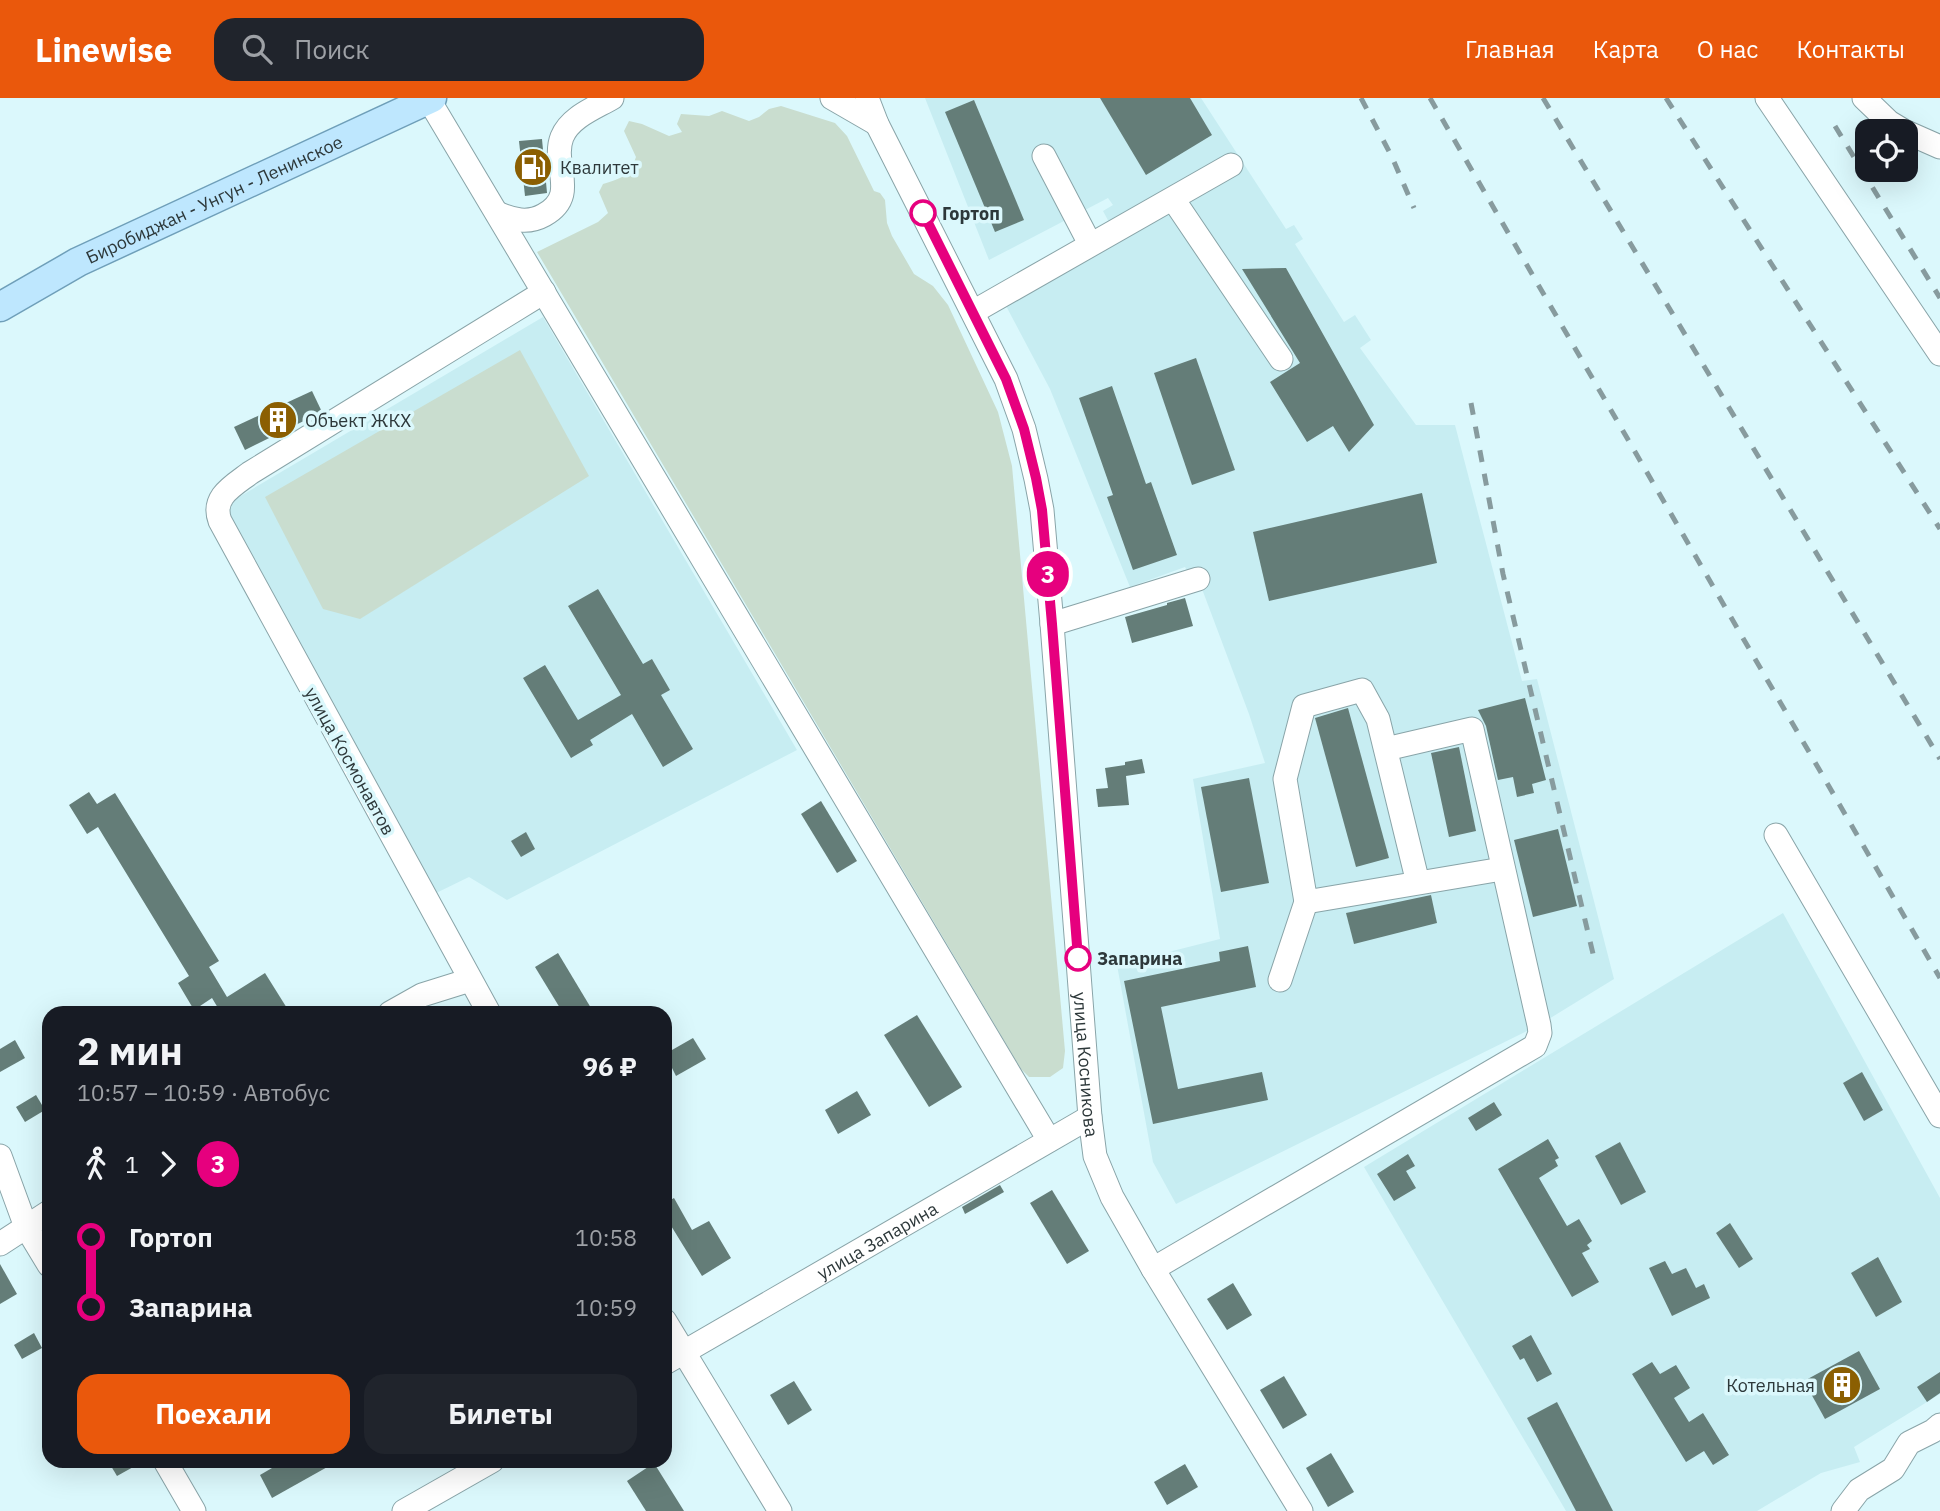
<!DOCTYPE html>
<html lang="ru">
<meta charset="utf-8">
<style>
:root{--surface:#171b24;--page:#20242c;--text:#f1f3f6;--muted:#9ea1a6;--accent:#ea580c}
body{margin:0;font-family:"IBM Plex Sans",sans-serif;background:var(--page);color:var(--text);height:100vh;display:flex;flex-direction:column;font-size:26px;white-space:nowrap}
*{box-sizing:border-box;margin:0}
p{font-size:23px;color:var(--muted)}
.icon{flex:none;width:38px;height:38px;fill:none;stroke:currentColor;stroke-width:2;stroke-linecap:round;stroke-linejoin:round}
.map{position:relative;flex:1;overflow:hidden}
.details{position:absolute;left:42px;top:908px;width:630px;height:462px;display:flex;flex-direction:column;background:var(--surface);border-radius:21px;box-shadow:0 7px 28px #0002}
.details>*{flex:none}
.badge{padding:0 14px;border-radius:23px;font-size:24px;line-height:46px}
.buttons{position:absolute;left:1855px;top:21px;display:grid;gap:14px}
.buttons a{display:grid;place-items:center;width:63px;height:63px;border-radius:14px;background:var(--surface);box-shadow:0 7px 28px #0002;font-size:35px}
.map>.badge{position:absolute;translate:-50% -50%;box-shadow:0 0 0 4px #fff}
.legs{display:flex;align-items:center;gap:10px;height:77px;padding:0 35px;font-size:23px}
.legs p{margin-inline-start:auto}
.head{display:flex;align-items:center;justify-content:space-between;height:119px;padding:0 35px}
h1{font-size:38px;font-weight:800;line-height:52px}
.cta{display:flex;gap:14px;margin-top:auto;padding:14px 35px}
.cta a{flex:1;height:80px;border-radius:21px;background:var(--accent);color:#fff;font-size:28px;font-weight:800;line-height:80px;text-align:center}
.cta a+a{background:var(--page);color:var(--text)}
ul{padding:0 35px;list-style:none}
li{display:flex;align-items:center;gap:24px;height:70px;font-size:26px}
li i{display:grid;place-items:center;width:10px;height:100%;margin:0 9px;background:currentColor}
li i::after{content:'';width:18px;height:18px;margin:-9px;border:5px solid;border-radius:50%;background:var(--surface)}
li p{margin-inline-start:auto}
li:first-child i{background:linear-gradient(#0000 50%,currentColor 0)}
li:last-child i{background:linear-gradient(currentColor 50%,#0000 0)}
header{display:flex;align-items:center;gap:42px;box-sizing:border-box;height:98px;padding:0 35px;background:var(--accent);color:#fff}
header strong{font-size:33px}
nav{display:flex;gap:38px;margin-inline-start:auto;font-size:24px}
.search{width:490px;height:63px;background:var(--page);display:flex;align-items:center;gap:18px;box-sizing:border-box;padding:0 24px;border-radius:21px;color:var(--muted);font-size:26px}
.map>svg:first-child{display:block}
.built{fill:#c7edf2}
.green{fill:#c9ddcf}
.building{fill:#647d78}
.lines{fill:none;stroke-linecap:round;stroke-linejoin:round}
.minor-casing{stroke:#89a4a8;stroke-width:25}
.major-casing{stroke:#6f9fb9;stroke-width:31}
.minor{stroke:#fff;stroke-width:23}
.major{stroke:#bee7fe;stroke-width:28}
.rail{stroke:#879b9e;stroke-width:5;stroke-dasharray:12 12;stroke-linecap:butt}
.line-1-casing{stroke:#fff;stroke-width:16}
.line-1{stroke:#e6007e;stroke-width:10}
.stop-1-dot{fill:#fff;stroke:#e6007e;stroke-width:3.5}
.labels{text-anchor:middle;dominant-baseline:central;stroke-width:7;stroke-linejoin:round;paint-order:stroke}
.poi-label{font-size:18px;fill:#2d383a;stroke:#dbf8fc;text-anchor:start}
.street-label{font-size:18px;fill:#2d383a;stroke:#dbf8fc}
.stop-label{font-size:18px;font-weight:bold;fill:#2d383a;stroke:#dbf8fc;text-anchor:start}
</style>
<header>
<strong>Linewise</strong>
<div class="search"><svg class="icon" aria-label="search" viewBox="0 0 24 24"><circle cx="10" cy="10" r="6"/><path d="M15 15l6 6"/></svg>Поиск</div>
<nav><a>Главная</a><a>Карта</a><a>О нас</a><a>Контакты</a></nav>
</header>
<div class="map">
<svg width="1940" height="1413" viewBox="0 0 1940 1413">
<rect width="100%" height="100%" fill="#dbf8fc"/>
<g class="built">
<polygon points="925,0 1201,0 1286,131 1294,127 1303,141 1295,146 1344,224 1355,217 1371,242 1360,250 1416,327 1455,327 1522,583 1537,581 1614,881 1539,927 1176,1106 1153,1064 1117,867 1220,841 1193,681 1265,665 1249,616 1196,475 1189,476 1185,469 1130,489 1050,291 1005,206 1117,139 1103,113 1113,107 1108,100 989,162"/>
<polygon points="543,219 797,652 507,802 469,779 430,798 222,409"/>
<polygon points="1783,815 1940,1100 1940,1296 1854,1349 1860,1364 1821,1375 1757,1413 1566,1413 1364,1069"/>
</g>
<g class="green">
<path d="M781,8l54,17 12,13 27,55 6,2 5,7 2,23 5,13 22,38 19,12 15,19 50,107 14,54 53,585 -2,17 -13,9h-21l-8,-8 -484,-817 61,-30 10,-9 -9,-21 4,-8c19,-6 26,-7 33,-27l-12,-26 5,-10 13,3 27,12 13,-4 -5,-8 4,-10 28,2 13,-5 27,10 10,-4 10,-8z"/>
<polygon points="520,252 589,378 360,521 323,511 265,399"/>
</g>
<g class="building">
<polygon points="1100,0 1190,0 1212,37 1146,77"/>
<polygon points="974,2 1024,122 995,134 945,14"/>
<polygon points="542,41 547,95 525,98 519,43"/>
<polygon points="1286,170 1374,327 1349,354 1333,328 1307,344 1270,284 1300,265 1242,171"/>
<polygon points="1196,260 1235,372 1192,387 1154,275"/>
<polygon points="1112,288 1146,386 1151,384 1177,457 1133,472 1107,399 1113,397 1079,300"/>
<polygon points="312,293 322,314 245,352 234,329"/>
<polygon points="1422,395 1437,465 1269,503 1253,434"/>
<polygon points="598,491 643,566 652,561 670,592 661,597 693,651 663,669 632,616 590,642 593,647 571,660 523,580 545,567 578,622 621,597 568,508"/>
<polygon points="1185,500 1193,528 1132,545 1125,519 1167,507 1167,505"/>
<polygon points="1525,600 1546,682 1532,686 1534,695 1517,699 1513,679 1498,682 1486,628 1478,612"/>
<polygon points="1348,610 1389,760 1356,769 1315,620"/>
<polygon points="1459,649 1476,733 1449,739 1431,655"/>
<polygon points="1142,661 1145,675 1126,678 1129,707 1098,709 1096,691 1108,690 1105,670 1125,667 1125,672 1125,664"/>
<polygon points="1249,680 1269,785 1221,794 1201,689"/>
<polygon points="89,694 97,706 115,695 219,863 209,869 227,899 265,875 290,915 221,915 212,900 194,912 178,885 189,878 98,729 87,736 69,707"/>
<polygon points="821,703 857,763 837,775 801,716"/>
<polygon points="1558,731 1577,808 1533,819 1514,742"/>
<polygon points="526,734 535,751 521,759 511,743"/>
<polygon points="1431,797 1437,825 1354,846 1346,815"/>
<polygon points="1248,848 1256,889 1161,909 1178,991 1262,974 1268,1002 1153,1026 1124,883 1220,863 1219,854"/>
<polygon points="558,855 594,915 563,915 535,869"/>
<polygon points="917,917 962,989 929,1009 884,937"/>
<polygon points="693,940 706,961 676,978 665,956"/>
<polygon points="15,942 25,960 0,974 0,951"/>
<polygon points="1862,974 1883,1012 1864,1023 1843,985"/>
<polygon points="857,993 871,1017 838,1036 825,1012"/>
<polygon points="36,997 45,1012 25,1024 16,1009"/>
<polygon points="1494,1004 1502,1017 1476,1033 1468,1020"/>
<polygon points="1548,1041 1559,1060 1555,1062 1558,1068 1539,1080 1567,1128 1579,1121 1592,1143 1587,1147 1590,1151 1582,1155 1599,1184 1572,1199 1498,1071"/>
<polygon points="1620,1044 1646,1094 1621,1107 1595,1058"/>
<polygon points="1408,1056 1415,1068 1406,1073 1416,1090 1394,1103 1377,1076"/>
<polygon points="1000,1087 1004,1094 965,1116 962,1109"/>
<polygon points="1052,1092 1089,1153 1067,1166 1030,1105"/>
<polygon points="674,1100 692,1132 709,1123 731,1160 702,1178 665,1118 665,1105"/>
<polygon points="1730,1125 1753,1161 1739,1170 1716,1135"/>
<polygon points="1878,1159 1902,1204 1876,1219 1851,1175"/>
<polygon points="1665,1163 1672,1176 1686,1170 1696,1190 1704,1186 1710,1200 1672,1218 1649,1170"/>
<polygon points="0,1166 17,1196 0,1206"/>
<polygon points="1233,1185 1252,1217 1227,1232 1207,1201"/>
<polygon points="34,1235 42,1250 22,1261 14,1247"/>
<polygon points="1531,1237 1552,1276 1537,1284 1524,1260 1520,1262 1512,1248"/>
<polygon points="1859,1253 1880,1291 1825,1321 1804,1283"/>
<polygon points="1652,1264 1660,1276 1676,1267 1690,1290 1674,1300 1689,1324 1703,1315 1729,1357 1713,1367 1704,1353 1686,1364 1632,1276"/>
<polygon points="1940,1274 1940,1295 1927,1304 1917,1289"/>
<polygon points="1284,1278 1307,1317 1283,1331 1260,1292"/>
<polygon points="794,1283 812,1312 788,1327 770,1297"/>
<polygon points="1557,1304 1613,1413 1576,1413 1527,1320"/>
<polygon points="1331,1355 1354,1394 1328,1409 1306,1370"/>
<polygon points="108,1363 144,1363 117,1378"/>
<polygon points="284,1363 338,1363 272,1400 260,1377"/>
<polygon points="654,1365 684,1413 646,1413 627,1383"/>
<polygon points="1185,1366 1198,1389 1167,1407 1154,1384"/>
</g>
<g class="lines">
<g class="minor-casing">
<g id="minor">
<polyline points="832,0 877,26"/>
<path id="s1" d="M867,0l10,26 129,255 18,50 12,50 6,31 10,114 38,493 5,39 17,41 41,72 148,242"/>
<polyline points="1767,0 1940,256"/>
<polyline points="1864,0 1889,24 1904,33"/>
<polyline points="429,2 1049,1042"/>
<polyline points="1906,34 1940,49"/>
<polyline points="1044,58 1090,146"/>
<polyline points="1173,101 1281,261"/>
<path d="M497,115c16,7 31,11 47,2 36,-20 7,-50 18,-78 8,-20 33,-29 50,-39"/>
<polyline points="973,214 1231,67"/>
<polyline points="1052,526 1198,481"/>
<polyline points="1776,737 1940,1018"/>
<polyline points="1418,785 1378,621 1362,592 1304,608 1285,681 1306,804 1502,771"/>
<polyline points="1280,882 1306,804"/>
<polyline points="390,915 422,897 470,882"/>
<path d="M489,915l-269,-492c-9,-24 13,-35 30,-48l294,-181"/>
<polyline points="0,1058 26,1129 49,1167"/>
<polyline points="0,1146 49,1114"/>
<polyline points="1153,1171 1535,948 1540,935 1539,927 1472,631 1386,651"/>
<polyline points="665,1223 780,1413"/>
<path id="s2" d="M665,1265l425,-246"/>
<polyline points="165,1363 194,1413"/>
<polyline points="404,1413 492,1363"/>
<polyline points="1843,1413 1859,1392 1893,1371 1909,1345 1933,1333 1940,1327"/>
</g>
</g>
<g class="major-casing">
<g id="major">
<path id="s3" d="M0,209l78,-45 354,-164"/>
</g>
</g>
<use href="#minor" class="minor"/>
<use href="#major" class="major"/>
<g class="rail">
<polyline points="1361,0 1392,59 1414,110"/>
<polyline points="1430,0 1940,880"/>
<polyline points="1543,0 1940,661"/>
<polyline points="1666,0 1940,431"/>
<polyline points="1835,28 1940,200"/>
<polyline points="1471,305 1503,476 1594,860"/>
</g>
</g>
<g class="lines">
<g class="line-1-casing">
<polyline id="line-1" points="923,115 1006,281 1024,331 1036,380 1042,412 1052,526 1078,860"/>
</g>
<use href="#line-1" class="line-1"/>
</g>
<defs>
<g id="fuel-disc" transform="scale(2.0125)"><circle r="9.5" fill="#8b5f02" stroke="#dbf8fc"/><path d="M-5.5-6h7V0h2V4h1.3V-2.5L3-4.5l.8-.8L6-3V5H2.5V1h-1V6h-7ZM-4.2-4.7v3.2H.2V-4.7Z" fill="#fff"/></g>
<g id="building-disc" transform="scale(2.0125)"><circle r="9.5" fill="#8b5f02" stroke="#dbf8fc"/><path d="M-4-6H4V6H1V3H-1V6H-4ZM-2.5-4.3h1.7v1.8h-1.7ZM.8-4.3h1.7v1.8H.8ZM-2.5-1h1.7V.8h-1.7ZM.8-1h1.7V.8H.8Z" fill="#fff"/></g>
</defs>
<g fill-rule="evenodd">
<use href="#fuel-disc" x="533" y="69"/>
<use href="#building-disc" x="278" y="322"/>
<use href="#building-disc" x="1842" y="1287"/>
</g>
<g class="stop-1-dot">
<circle cx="923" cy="115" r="12"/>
<circle cx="1078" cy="860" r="12"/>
</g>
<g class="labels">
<g class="poi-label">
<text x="560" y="69">Квалитет</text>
<text x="305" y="322">Объект ЖКХ</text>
<text x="1815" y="1287" text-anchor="end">Котельная</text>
</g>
<g class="street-label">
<text stroke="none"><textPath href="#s3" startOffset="240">Биробиджан - Унгун - Ленинское</textPath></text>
<text transform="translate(350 663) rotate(61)">улица Космонавтов</text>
<text stroke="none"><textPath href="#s1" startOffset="1006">улица Косникова</textPath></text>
<text stroke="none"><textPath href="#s2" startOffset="245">улица Запарина</textPath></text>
</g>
<g class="stop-label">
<text x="942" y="115">Гортоп</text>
<text x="1097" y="860">Запарина</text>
</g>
</g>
</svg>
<div class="buttons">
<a><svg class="icon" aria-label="locate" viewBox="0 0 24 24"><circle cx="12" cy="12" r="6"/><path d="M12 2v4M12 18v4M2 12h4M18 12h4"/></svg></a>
</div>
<b class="badge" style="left:1048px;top:476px;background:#e6007e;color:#fff">3</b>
<section class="details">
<div class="head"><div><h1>2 мин</h1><p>10:57 – 10:59 · Автобус</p></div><b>96 ₽</b></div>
<div class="legs"><svg class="icon" aria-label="walk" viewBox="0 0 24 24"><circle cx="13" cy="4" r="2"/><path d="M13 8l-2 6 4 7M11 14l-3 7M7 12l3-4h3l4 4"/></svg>1<svg class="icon" aria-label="forward" viewBox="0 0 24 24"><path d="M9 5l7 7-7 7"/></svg><b class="badge" style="background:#e6007e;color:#fff">3</b></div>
<ul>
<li><i style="color:#e6007e"></i><b>Гортоп</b><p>10:58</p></li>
<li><i style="color:#e6007e"></i><b>Запарина</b><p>10:59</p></li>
</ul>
<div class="cta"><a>Поехали</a><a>Билеты</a></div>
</section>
</div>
